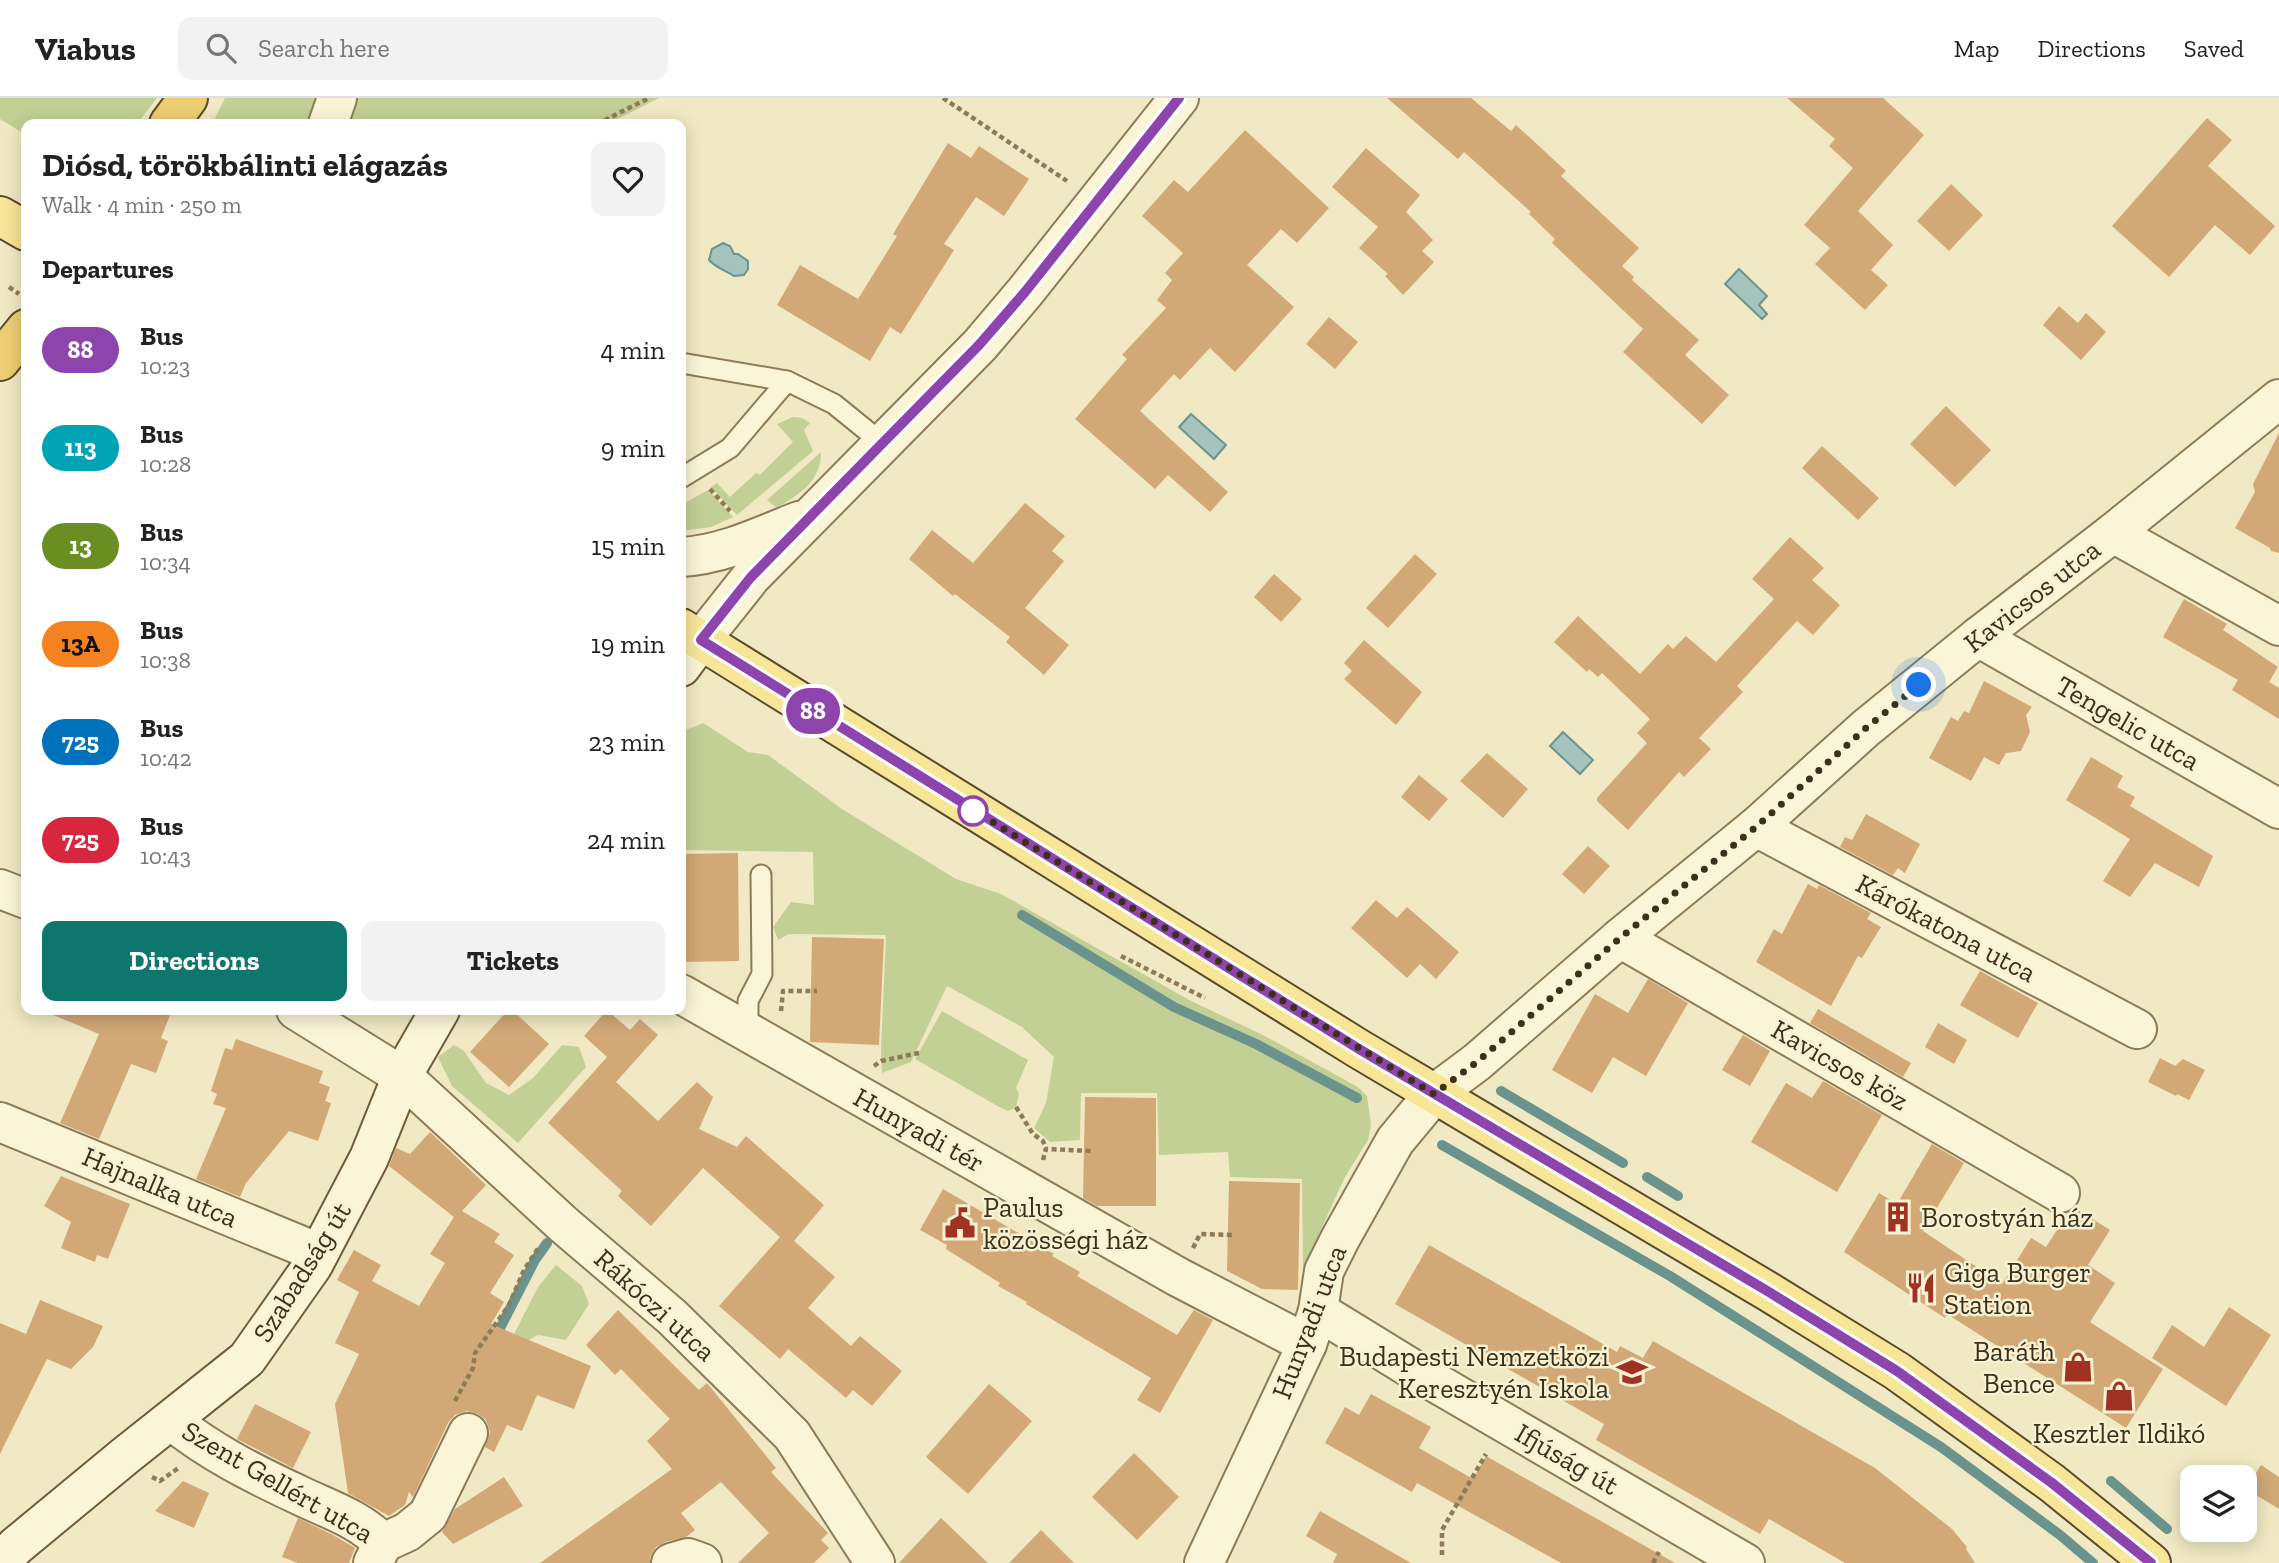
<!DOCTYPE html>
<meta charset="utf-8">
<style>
:root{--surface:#fff;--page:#f2f2f2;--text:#222;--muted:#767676;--line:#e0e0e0;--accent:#0f766e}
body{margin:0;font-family:"Zilla Slab",serif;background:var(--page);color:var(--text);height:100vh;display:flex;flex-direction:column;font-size:26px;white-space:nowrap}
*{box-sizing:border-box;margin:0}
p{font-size:23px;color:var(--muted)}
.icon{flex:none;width:38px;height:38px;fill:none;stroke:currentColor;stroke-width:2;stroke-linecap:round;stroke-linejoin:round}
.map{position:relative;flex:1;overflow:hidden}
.side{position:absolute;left:21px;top:21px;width:665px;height:896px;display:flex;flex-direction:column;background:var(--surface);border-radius:14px;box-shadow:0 4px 18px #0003}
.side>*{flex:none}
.badge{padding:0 14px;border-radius:23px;font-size:24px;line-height:46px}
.tools{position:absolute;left:2180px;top:1367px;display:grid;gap:14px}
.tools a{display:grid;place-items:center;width:77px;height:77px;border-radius:14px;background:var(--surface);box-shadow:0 4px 18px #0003;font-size:35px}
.you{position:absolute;width:35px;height:35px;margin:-18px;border:5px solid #fff;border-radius:50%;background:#1a73e8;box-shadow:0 0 0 10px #1a73e833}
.map>.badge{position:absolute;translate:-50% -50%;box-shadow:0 0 0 4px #fff}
h2{padding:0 21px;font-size:26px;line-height:63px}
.round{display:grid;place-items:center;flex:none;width:74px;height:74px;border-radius:14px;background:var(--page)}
.headline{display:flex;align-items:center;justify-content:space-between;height:119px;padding:0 21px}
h1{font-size:33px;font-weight:700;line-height:52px}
.action{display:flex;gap:14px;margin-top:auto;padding:14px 21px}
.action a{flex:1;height:80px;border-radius:14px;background:var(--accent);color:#fff;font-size:28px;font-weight:700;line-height:80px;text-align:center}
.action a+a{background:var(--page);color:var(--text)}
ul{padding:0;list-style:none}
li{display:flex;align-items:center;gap:21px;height:98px;padding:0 21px}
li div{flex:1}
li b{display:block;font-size:26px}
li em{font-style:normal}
li .badge{min-width:77px;font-weight:700;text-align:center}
header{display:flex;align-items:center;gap:42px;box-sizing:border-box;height:98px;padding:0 35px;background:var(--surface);border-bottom:2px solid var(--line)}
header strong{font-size:33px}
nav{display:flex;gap:38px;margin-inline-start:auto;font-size:24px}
.search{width:490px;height:63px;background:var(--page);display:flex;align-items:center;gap:18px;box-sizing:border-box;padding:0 24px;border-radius:14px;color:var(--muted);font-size:26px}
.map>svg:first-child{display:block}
.green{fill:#c2d096}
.water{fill:#a5c4be;stroke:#6b938e;stroke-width:2}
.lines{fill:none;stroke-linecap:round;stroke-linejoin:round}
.stream{stroke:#6b938e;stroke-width:10}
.building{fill:#d2a876}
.service-casing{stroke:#8d7b58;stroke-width:23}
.minor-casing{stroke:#8d7b58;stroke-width:42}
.tertiary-casing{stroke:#8d7b58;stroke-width:42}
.secondary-casing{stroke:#6f5b3b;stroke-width:42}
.primary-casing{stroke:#5a482c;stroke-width:42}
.trunk-casing{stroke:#5a482c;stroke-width:42}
.path{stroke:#8d7b58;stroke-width:4.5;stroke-dasharray:5 3.5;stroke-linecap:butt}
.service{stroke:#fbf5d7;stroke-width:19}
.minor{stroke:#fbf5d7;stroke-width:38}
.tertiary{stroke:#fbf5d7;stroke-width:38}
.secondary{stroke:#fbf5d7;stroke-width:38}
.primary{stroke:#f7e598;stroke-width:38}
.trunk{stroke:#eece73;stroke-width:38}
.line-casing{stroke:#fff;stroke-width:16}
.line{stroke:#8e44ad;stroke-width:10}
.walk{stroke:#3c301d;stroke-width:7;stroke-dasharray:0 12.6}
.stop-dot{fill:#fff;stroke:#8e44ad;stroke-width:3.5}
.labels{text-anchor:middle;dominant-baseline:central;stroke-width:5;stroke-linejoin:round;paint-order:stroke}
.street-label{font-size:28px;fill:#3c301d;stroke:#f8f2d3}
.poi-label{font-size:28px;fill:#3c301d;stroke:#f8f2d3;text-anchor:start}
</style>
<header>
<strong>Viabus</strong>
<div class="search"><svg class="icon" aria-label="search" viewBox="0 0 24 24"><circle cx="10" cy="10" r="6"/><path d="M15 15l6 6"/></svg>Search here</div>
<nav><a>Map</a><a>Directions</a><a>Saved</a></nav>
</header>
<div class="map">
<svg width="2279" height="1465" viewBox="0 0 2279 1465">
<rect width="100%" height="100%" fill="#f1e9c3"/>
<g class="green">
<polygon points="0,0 157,0 137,26 26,26 26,37 0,21"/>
<polygon points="225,0 659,0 608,26 212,26"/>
<polygon points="793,319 802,320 810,325 804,332 813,353 737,417 711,389 717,385 730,399 756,375 760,377 793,344 777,326"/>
<path d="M821,354c0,30 -21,41 -44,56l-10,-8z"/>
<polygon points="708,392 733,419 711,429 681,433 681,407"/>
<polygon points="703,625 748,654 768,657 842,711 956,781 1001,796 1191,903 1263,937 1358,989 1367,998 1371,1027 1368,1042 1345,1079 1303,1170 1302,1081 1230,1079 1228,1054 1159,1057 1157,995 1081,995 1080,1042 1050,1044 1034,1030 1046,1005 1054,959 1022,929 947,888 911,964 882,975 881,951 886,837 789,836 778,842 773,829 791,804 814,807 813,754 681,752 681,634"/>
<polygon points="942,913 1028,962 1016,990 1019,996 1016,1009 1008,1013 1001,1010 915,961"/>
<polygon points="454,947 464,953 486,985 509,997 533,980 562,947 579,949 586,969 518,1045 452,988 438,959"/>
<polygon points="556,1167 582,1188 589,1206 566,1242 538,1237 520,1247 510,1244 538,1189"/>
</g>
<g class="water">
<path d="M723,145l7,3 4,8h4l10,7v8l-4,6 -10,1c-9,-6 -18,-8 -25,-16l3,-11z"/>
<polygon points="1739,171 1767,198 1759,207 1767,216 1762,221 1725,186"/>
<polygon points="1191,316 1226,347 1214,361 1179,329"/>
<polygon points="1563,634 1593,662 1580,676 1550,648"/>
</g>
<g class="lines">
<g class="stream">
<polyline points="1022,817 1174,909 1256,946 1357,1000"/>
<polyline points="1501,993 1623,1065"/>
<polyline points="1442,1047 1670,1178 1941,1349 2060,1437 2093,1465"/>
<polyline points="1647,1079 1678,1098"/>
<polyline points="495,1240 535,1162 547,1145"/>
<polyline points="2111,1383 2167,1431"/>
</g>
</g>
<g class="building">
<polygon points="1387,0 1471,0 1511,33 1516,27 1566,73 1561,78 1639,150 1622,168 1634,179 1632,182 1699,242 1685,257 1729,297 1702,326 1623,254 1643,231 1552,145 1555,141 1529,116 1531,114 1464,54 1458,61"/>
<polygon points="1787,0 1883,0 1924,37 1858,113 1893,147 1871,172 1888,187 1865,212 1815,166 1830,150 1804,127 1853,70 1829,48 1835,41"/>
<polygon points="2207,20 2232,42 2208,68 2275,128 2250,157 2215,127 2169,179 2112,128"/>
<polygon points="1245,32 1329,110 1297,145 1281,131 1247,167 1294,209 1235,274 1210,250 1180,282 1174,276 1140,313 1228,394 1210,414 1168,377 1155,391 1075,321 1127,261 1122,257 1166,210 1157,202 1172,182 1165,175 1183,155 1142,118 1174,82 1188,94"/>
<polygon points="948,45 971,60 979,48 1029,81 1004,118 976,99 944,146 954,152 901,236 890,229 870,263 777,207 800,167 858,201 897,138 893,136"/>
<polygon points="1366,50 1420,97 1406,114 1433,142 1422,153 1434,164 1403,197 1385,178 1388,176 1359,150 1378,129 1332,89"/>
<polygon points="1951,86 1983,117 1949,153 1917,123"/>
<polygon points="2059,208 2078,225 2086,215 2106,234 2081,262 2043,227"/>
<polygon points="1329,219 1358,244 1335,271 1306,246"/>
<polygon points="1946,308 1991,352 1955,389 1910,346"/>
<polygon points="2279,335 2279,455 2271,453 2270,450 2235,430 2255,394 2253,386"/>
<polygon points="1822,348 1879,400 1858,422 1802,370"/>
<polygon points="1025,405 1065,438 1052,453 1064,463 1025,510 1069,547 1044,577 1006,544 1010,539 955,496 953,498 909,461 932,432 973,465"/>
<polygon points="1790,439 1824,470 1812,482 1840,507 1813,537 1797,523 1737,588 1743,594 1699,640 1711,651 1684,679 1679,674 1628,732 1597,703 1597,700 1647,645 1637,635 1650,621 1602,575 1598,579 1589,571 1587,574 1554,544 1578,518 1640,576 1668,546 1673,551 1686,538 1716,564 1774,501 1752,481"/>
<polygon points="1415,456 1437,476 1388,530 1366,510"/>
<polygon points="1274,476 1302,501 1281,524 1254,499"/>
<polygon points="2184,501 2227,526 2223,532 2278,569 2269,584 2279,590 2279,621 2232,592 2238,582 2163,539"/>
<polygon points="1364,542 1422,594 1396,627 1344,581 1352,573 1344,565"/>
<polygon points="1984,583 2032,609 2026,617 2030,634 2021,653 2006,655 1999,667 1984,659 1971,683 1929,660 1951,619 1958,623 1964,613 1969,615"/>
<polygon points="1487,655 1528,691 1503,720 1460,683"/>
<polygon points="2091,659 2123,678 2117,689 2135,699 2130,708 2213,758 2199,789 2155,765 2130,799 2103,783 2130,741 2066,702"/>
<polygon points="1419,677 1448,701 1429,723 1401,699"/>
<polygon points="1866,716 1920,746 1905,775 1898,770 1893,777 1840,749 1845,739 1852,742"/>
<polygon points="1588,748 1610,768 1584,796 1562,776"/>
<polygon points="738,755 739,863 681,864 681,756"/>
<polygon points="1808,786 1817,791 1819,787 1871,815 1867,821 1881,829 1862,860 1858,858 1831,908 1756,864 1774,831 1782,836"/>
<polygon points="1376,802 1397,820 1407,809 1459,854 1436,881 1420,866 1407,880 1351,830"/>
<polygon points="812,839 884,841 879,947 810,944"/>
<polygon points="1980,873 2038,905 2018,940 1960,907"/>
<polygon points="1648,881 1688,905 1646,978 1613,959 1592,995 1552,972 1595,896 1628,915"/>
<polygon points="1818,911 1911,965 1903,979 1810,925"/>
<polygon points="41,912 172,912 161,940 168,943 156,975 131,966 99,1041 60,1025 99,936"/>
<polygon points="508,912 512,912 549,946 509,989 470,954"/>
<polygon points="607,912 630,932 640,921 658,937 616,984 658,1023 697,984 713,999 699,1031 737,1049 746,1038 824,1107 794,1143 835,1179 808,1210 851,1248 860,1238 902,1273 872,1308 853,1292 846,1300 788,1251 780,1261 719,1208 780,1139 703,1070 651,1128 618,1098 622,1093 548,1025 607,959 584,938"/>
<polygon points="1938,925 1967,942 1954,966 1925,949"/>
<polygon points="1743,937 1770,953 1750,988 1722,972"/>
<polygon points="236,941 323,973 319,985 330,989 325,1003 331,1005 318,1043 289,1033 246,1085 240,1099 196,1081 226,1010 213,1006 217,996 211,993 225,950 232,952"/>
<polygon points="2160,960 2175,968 2183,961 2205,972 2189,1002 2177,996 2176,998 2148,984"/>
<polygon points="1823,983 1882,1017 1837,1094 1751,1044 1786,985 1812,1000"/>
<polygon points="1085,999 1156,1000 1156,1108 1097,1108 1083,1100"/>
<polygon points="430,1034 486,1087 462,1113 500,1136 494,1144 514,1157 490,1195 504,1204 491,1226 591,1268 574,1311 537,1297 522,1333 507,1327 494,1354 485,1349 490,1334 486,1322 478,1316 467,1313 455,1317 448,1325 413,1399 409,1394 405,1407 389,1418 348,1395 335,1306 359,1256 335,1245 359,1194 337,1182 354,1152 381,1167 372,1183 419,1208 445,1165 430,1156 454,1119 389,1068 396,1050 410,1056"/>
<polygon points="1932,1046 1964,1065 1923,1133 2002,1186 2031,1140 2046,1149 2068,1115 2075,1110 2110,1132 2088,1167 2115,1185 2090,1224 2163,1271 2126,1330 1947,1216 1945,1220 1844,1154 1879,1095 1897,1106"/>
<polygon points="61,1078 130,1106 108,1161 97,1157 95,1164 61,1150 71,1124 44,1108"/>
<polygon points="1229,1083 1300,1085 1298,1192 1262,1191 1227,1173"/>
<polygon points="943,1091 1054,1156 1052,1158 1080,1174 1077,1178 1177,1237 1194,1212 1213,1222 1160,1315 1137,1302 1151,1280 1026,1206 1027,1204 998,1188 1000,1185 946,1151 947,1147 920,1132"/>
<polygon points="1429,1147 1617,1254 1620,1248 1643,1260 1653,1243 1875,1370 1952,1431 1967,1449 1966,1451 1975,1465 1845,1465 1769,1421 1760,1436 1596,1342 1604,1326 1395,1206"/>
<polygon points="40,1202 103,1228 93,1249 71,1271 47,1261 0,1356 0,1225 26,1236"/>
<polygon points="2229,1209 2271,1237 2226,1308 2152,1260 2172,1227 2204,1249"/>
<polygon points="618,1212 699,1292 707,1285 776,1370 771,1374 828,1435 821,1442 829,1450 814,1465 738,1465 769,1435 721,1384 681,1415 695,1432 686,1439 665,1444 656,1449 650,1459 650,1465 540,1465 672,1371 647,1343 670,1321 621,1271 615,1277 586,1247"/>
<polygon points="989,1286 1032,1323 968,1396 926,1359"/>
<polygon points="1371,1296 1431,1329 1419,1350 1473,1381 1486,1358 1675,1465 1561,1465 1417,1385 1412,1394 1325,1345 1345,1309 1359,1317"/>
<polygon points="255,1306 311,1334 293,1370 237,1341"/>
<polygon points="1134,1355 1179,1399 1137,1442 1092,1399"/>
<polygon points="2261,1367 2279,1379 2279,1411 2246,1391"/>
<polygon points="504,1379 523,1408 453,1446 442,1434 455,1411"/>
<polygon points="183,1383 209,1395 194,1430 155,1413"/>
<polygon points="1320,1413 1411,1465 1333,1465 1337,1456 1306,1438"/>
<polygon points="298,1420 333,1437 355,1450 349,1465 298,1465 282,1459"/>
<polygon points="941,1420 988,1465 899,1465"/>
<polygon points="1041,1432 1074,1465 1009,1465"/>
</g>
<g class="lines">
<g class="service-casing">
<g id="service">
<polyline points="681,265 787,283 834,306 882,345"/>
<polyline points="681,380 730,350 787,283"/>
<polyline points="748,935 748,903 762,876 761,777"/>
</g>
</g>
<g class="minor-casing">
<g id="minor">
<polyline points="328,26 337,0"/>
<polyline points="2113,435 2279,528"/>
<polyline points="1978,539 2279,711"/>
<polyline points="1756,729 2137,931"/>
<polyline points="0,791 26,801"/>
<polyline points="1620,840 2060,1095"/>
<polyline points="681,896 1178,1179 1307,1246"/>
<polyline points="296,912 402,978 563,1126 672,1219 792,1337 875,1465"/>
<polyline points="0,1024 319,1155"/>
<polyline points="1318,1213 1414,1272 1745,1465"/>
<path d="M172,1323c38,31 82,53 127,74 31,15 59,23 84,48"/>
<polyline points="373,1465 383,1445 407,1434 428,1417 468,1335"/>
<polyline points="671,1465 688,1460 702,1465"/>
<polyline points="1204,1465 1307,1246 1318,1213 1324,1173 1340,1141 1395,1043 1434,996 1477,964 1620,840 1756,729 1866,630 1978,539 2113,435 2279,301"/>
</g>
</g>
<g class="tertiary-casing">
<g id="tertiary">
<path d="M681,459c41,-2 80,-21 118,-36"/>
<polyline points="701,542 751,479 980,247 1025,194 1179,0"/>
</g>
</g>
<g class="secondary-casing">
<g id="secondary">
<polyline points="681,569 701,542"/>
<polyline points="0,1465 16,1448 125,1358 247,1261 313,1167 369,1060 402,978 440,912"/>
</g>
</g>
<g class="primary-casing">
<g id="primary">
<polyline points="0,118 26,133"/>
<polyline points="681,530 1359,951 1769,1194 1897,1273 2052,1385 2151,1465"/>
</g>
</g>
<g class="trunk-casing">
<g id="trunk">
<polyline points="169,26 188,0"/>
<polyline points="0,263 26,231"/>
</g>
</g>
<g class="path">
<polyline points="943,0 1067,83"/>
<polyline points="597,26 649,0"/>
<polyline points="9,189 19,196"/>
<polyline points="710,391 730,413"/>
<polyline points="1121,858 1205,900"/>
<polyline points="781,913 783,893 817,893"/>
<polyline points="874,968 881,963 919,955"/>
<polyline points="1016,1009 1033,1036 1043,1043 1046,1051"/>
<polyline points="1043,1062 1046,1051 1091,1053"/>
<polyline points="1193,1150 1200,1136 1234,1137"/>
<polyline points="455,1303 473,1270 475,1255 509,1207 524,1172 539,1149"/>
<polyline points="152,1379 160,1383 180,1369"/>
<polyline points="1442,1457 1442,1432 1486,1356"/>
<polyline points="1653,1465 1659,1454"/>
</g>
<use href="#service" class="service"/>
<use href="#minor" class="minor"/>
<use href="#tertiary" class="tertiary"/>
<use href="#secondary" class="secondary"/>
<use href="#primary" class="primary"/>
<use href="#trunk" class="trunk"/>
</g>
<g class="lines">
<g class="line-casing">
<polyline id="line" points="1179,0 1025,194 979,247 751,479 701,542 1359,951 1769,1194 1897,1273 2052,1385 2151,1465"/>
</g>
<use href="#line" class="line"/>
<polyline class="walk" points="973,713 962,705 1434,996 1477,964 1620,840 1756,729 1866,630 1919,587"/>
</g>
<defs>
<g id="building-bare" transform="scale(2.415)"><path d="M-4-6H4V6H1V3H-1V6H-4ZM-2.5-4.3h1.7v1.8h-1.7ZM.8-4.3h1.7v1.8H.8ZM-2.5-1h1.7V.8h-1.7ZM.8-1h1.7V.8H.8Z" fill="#a03223" stroke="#f8f2d3" stroke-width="2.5" paint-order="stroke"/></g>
<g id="civic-bare" transform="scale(2.415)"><path d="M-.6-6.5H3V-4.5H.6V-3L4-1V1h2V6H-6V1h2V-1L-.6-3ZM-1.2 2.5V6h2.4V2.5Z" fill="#a03223" stroke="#f8f2d3" stroke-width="2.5" paint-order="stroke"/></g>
<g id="restaurant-bare" transform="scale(2.415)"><path d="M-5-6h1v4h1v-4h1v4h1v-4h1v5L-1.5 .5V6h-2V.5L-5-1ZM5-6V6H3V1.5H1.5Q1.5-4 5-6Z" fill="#a03223" stroke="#f8f2d3" stroke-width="2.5" paint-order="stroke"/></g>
<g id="shop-bare" transform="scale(2.415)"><path d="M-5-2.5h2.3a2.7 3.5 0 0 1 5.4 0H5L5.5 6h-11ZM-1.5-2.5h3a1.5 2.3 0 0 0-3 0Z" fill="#a03223" stroke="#f8f2d3" stroke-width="2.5" paint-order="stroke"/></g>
<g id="school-bare" transform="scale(2.415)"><path d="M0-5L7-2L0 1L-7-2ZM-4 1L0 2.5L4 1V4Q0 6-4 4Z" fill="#a03223" stroke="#f8f2d3" stroke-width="2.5" paint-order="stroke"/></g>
</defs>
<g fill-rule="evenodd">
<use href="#building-bare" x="1898" y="1119"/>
<use href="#civic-bare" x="960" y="1125"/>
<use href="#restaurant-bare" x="1921" y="1190"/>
<use href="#shop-bare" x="2078" y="1269"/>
<use href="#school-bare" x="1632" y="1274"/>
<use href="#shop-bare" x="2119" y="1298"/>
</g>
<circle class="stop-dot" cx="973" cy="713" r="14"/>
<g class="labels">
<g class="street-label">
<text transform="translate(2032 498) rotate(-38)">Kavicsos utca</text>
<text transform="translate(2128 625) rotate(30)">Tengelic utca</text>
<text transform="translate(1946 830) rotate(28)">Kárókatona utca</text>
<text transform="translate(1840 967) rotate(30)">Kavicsos köz</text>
<text transform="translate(919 1032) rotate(29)">Hunyadi tér</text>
<text transform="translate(160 1089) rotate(23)">Hajnalka utca</text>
<text transform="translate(302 1174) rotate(-58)">Szabadság út</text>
<text transform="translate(655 1207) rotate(42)">Rákóczi utca</text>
<text transform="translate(1309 1224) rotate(-69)">Hunyadi utca</text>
<text transform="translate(1567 1361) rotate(30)">Ifjúság út</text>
<text transform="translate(278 1384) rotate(30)">Szent Gellért utca</text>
</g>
<g class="poi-label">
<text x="983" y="1109">Paulus<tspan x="983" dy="32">közösségi ház</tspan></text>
<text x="1921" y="1119">Borostyán ház</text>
<text x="1944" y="1174">Giga Burger<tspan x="1944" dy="32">Station</tspan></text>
<text x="2055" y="1253" text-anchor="end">Baráth<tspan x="2055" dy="32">Bence</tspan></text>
<text x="1609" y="1258" text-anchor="end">Budapesti Nemzetközi<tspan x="1609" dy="32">Keresztyén Iskola</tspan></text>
<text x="2119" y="1335" text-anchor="middle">Kesztler Ildikó</text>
</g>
</g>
</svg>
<div class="tools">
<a><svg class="icon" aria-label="layers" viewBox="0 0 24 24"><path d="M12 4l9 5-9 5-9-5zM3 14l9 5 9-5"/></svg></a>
</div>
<div class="you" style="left:1919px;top:587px"></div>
<b class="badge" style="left:813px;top:613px;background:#8e44ad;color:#fff">88</b>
<section class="side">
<div class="headline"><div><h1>Diósd, törökbálinti elágazás</h1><p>Walk · 4 min · 250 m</p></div><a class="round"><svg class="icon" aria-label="heart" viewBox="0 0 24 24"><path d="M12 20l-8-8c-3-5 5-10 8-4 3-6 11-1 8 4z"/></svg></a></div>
<h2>Departures</h2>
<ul>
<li><span class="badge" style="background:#8e44ad;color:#fff">88</span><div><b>Bus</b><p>10:23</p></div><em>4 min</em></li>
<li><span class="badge" style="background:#00a3b4;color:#fff">113</span><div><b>Bus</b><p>10:28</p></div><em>9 min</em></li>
<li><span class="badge" style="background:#6b8e23;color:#fff">13</span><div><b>Bus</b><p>10:34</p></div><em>15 min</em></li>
<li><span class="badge" style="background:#f58220;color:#111">13A</span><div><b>Bus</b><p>10:38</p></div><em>19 min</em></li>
<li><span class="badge" style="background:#0072bc;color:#fff">725</span><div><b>Bus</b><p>10:42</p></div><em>23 min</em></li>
<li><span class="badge" style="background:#d7263d;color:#fff">725</span><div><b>Bus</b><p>10:43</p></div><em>24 min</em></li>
</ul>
<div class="action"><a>Directions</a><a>Tickets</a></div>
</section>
</div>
